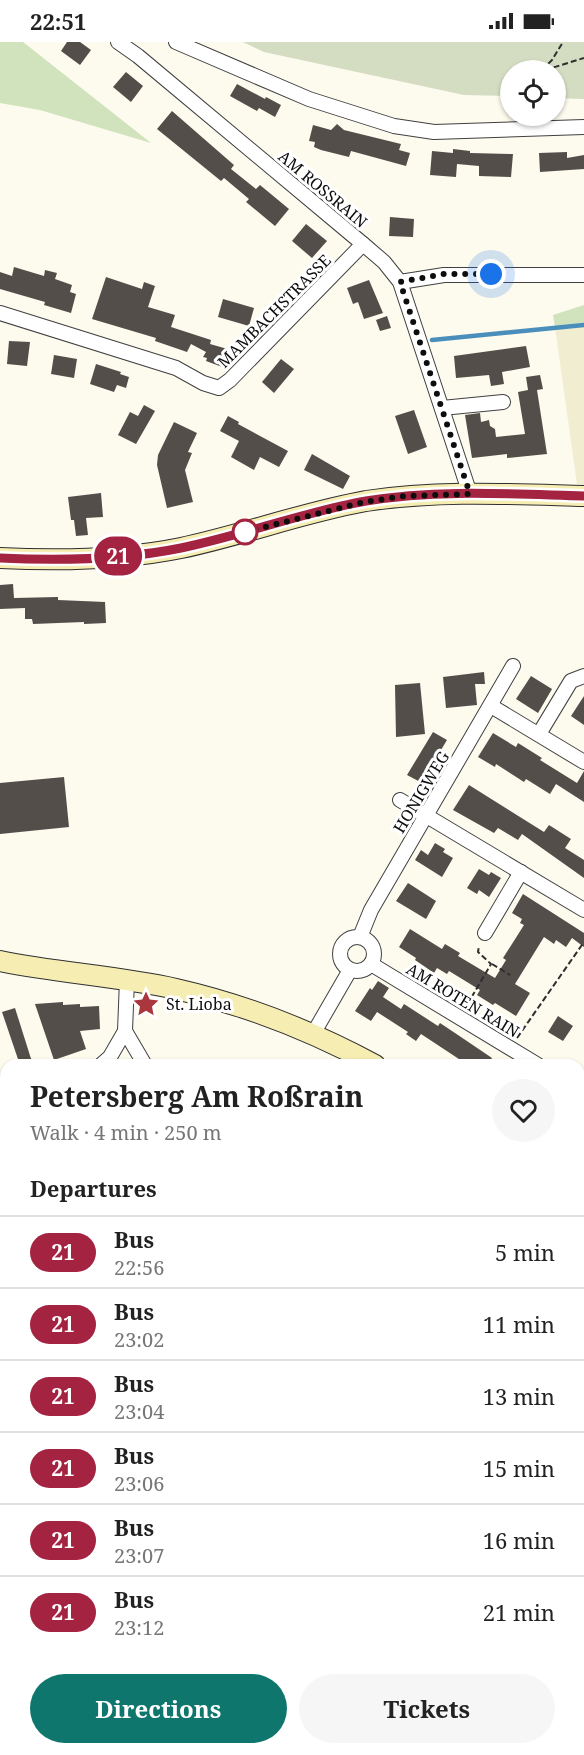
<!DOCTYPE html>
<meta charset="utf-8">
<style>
:root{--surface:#fff;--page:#f6f6f6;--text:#222;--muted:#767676;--line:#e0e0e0;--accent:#0f766e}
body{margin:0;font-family:"Noto Serif",serif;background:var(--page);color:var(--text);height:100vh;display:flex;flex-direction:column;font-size:22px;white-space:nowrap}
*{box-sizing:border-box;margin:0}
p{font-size:20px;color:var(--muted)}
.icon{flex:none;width:33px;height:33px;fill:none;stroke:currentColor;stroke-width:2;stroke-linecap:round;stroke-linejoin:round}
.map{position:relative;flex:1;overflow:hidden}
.side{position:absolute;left:0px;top:1017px;width:585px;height:696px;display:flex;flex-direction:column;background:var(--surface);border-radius:18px 18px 0 0;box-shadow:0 2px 4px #0004}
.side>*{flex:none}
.badge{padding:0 12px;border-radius:20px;font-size:21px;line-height:39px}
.controls{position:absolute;left:500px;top:18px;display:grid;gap:12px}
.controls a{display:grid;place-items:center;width:66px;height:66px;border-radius:50%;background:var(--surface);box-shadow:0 2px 4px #0004;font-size:30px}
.you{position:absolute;width:30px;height:30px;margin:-15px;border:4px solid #fff;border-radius:50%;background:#1a73e8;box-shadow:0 0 0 9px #1a73e833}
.map>.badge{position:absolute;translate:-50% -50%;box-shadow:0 0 0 3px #fff}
h2{padding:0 30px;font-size:22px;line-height:54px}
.round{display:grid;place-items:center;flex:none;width:63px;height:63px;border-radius:32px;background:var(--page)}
.head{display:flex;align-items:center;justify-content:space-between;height:102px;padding:0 30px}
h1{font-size:28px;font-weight:700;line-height:45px}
.button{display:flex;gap:12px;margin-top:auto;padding:12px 30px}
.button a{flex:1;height:69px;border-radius:36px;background:var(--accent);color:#fff;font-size:24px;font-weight:700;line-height:69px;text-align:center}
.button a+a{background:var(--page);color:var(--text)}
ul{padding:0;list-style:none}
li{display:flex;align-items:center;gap:18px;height:72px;padding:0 30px;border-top:2px solid var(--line)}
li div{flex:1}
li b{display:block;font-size:22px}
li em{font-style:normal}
li .badge{min-width:66px;font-weight:700;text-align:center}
.status{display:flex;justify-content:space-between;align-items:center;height:42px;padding:0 30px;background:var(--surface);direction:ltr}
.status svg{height:16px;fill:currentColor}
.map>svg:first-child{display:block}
.farmland{fill:#f0edd1}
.green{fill:#d0e3bc}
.cemetery{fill:#d4dcc2}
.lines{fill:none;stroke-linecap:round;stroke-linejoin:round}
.stream{stroke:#4a8ebb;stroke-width:4.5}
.building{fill:#544e4a}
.street-casing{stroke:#404040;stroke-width:16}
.secondary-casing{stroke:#2f2f2f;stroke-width:22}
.path{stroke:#2f2f2f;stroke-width:2;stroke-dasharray:6 3;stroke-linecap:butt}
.street{stroke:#fff;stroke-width:14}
.secondary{stroke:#f5edb2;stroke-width:20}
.line-casing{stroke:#fff;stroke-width:14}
.line{stroke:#a32340;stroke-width:9}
.walk{stroke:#0d0d0d;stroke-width:6;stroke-dasharray:0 10.8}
.stop-dot{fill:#fff;stroke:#a32340;stroke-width:3}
.labels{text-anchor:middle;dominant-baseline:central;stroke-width:6;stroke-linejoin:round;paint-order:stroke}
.street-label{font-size:16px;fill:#0d0d0d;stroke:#fff}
.poi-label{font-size:16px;fill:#0d0d0d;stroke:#fff;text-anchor:start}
</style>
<div class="status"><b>22:51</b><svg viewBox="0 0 49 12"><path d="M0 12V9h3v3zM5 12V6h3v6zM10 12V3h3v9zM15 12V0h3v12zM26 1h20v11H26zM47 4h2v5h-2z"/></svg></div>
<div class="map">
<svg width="584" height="1713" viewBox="0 0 584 1713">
<rect width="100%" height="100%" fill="#fdfaee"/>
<g class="farmland">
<polygon points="584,282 584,443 577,442 555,285"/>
<polygon points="6,1582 6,1707 51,1707 0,1711 0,1584"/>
</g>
<g class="green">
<polygon points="0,0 23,0 151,101 40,68 0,61"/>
<polygon points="584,263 584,282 555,285 553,273"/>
<polygon points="6,1357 6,1582 0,1584 0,1358"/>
</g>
<polygon class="cemetery" points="243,0 584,0 584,57 555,56 555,28 510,28 510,54 464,53 264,10"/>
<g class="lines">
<g class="stream">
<polyline points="432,298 584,283"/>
<polyline points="579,1430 584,1431"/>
<polyline points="0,1560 6,1558"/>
</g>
</g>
<g class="building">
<polygon points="67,0 80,0 91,8 80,23 61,9"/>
<polygon points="126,30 143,44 131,60 113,45"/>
<polygon points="237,42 265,57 266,55 281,63 275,75 259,66 257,69 230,54"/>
<polygon points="172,69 234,123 231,127 256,147 260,143 289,167 275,184 246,160 249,157 224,136 221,139 157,87"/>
<polygon points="337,82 344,88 401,102 399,108 410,111 406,124 351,109 349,115 321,108 314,105 315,100 309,99 313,83 331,88"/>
<polygon points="453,107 470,109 470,111 513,112 511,135 479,134 479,124 457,122 456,135 430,133 432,109 453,111"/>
<polygon points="567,110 567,116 584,113 584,127 540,130 539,111"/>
<polygon points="390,175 414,177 413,195 389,194"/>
<polygon points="306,182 327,199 312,216 292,199"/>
<polygon points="14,225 44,234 45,228 57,231 55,237 72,243 70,250 76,252 71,271 44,263 45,260 0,247 0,230 12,234"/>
<polygon points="106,235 142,247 144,240 155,244 148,265 175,273 171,285 211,298 210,302 231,308 225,326 206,319 207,316 203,315 206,310 191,302 187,310 155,299 156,296 92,277"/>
<polygon points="369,238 383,271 364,277 358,260 353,262 347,246"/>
<polygon points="223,257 254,266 249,284 218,275"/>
<polygon points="387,274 391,286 380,289 376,278"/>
<polygon points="9,299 30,300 27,324 7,322"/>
<polygon points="526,304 530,325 502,330 504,342 491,344 489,333 456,336 454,314"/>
<polygon points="54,313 77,317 74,336 51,332"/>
<polygon points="281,317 294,327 274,351 262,340"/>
<polygon points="96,322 121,330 120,332 129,335 126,346 117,343 114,350 90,342"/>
<polygon points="540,333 543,347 537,348 547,412 507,416 507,412 472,416 465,373 480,371 481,380 489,378 490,384 495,387 496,395 525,392 518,350 528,348 526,335"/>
<polygon points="144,363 155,369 136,402 118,393 130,370 138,374"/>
<polygon points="414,368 427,405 408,412 395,374"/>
<polygon points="228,374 239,380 238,382 288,409 279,425 260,415 254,428 231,415 239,399 220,389"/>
<polygon points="174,380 197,391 188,410 192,411 185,428 193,460 167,466 157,423 158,413"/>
<polygon points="312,412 350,434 343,447 304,428"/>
<polygon points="101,451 103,475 86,476 88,493 76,494 74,478 71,478 68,455"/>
<polygon points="13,542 14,556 58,555 58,558 105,560 106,581 84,582 84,580 33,582 32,577 25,577 25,566 0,567 0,543"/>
<polygon points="484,630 485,642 475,642 477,663 446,666 443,635"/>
<polygon points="531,634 552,647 538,671 516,657"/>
<polygon points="420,641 425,692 396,695 395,643"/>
<polygon points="584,654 584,683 571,674"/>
<polygon points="433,690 447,698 441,708 444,710 424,742 407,733"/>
<polygon points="493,691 516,705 518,701 542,716 540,718 577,741 584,729 584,760 556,742 550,752 526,737 524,740 496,722 495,725 478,715"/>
<polygon points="64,735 69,785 0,792 0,741"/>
<polygon points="469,743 544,790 549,783 571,797 565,806 584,818 584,836 522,792 518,798 498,786 494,791 453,768"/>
<polygon points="435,801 445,807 443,810 453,816 442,835 415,818 421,808 428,813"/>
<polygon points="479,827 489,833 491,830 501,836 489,855 479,848 477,852 467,846"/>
<polygon points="408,841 436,859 426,877 396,859"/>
<polygon points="523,852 584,891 584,905 572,896 566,905 556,898 554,902 544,895 515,942 530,951 516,974 495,961 493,963 477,953 480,948 449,929 447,932 437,926 434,931 415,918 416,916 399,905 410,887 442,907 445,902 460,911 458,914 495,936 506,918 503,916 524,883 520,881 522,877 512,871"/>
<polygon points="378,939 389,946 383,955 401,967 404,962 438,984 440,981 458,993 492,1016 488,1023 468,1023 421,992 416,999 406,992 408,990 377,970 371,979 355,969 370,946 372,948"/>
<polygon points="63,960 63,963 80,962 80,965 99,964 100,987 80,989 86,1007 54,1018 35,962"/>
<polygon points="15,966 33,1023 20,1023 2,970"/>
<polygon points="558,974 573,984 563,999 548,990"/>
</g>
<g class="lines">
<g class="street-casing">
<g id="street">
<polyline points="118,0 138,14 363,202 384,220 400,240 470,452"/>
<polyline points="176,0 309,57 394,84 434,90 584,85"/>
<polyline points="400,240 444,233 584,233"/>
<polyline points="0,271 176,326 203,341 219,346 230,338 363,202"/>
<polyline points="442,366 503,360"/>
<polyline points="491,664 584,720"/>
<polyline points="539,692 571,639 584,634"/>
<polyline points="400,758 584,868"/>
<polyline points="485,891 521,830"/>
<polyline points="360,895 371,868 513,624"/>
<circle cx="357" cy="912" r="17"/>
<polyline points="371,922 538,1023"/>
<polyline points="125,989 145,1023"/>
<polyline points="313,992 350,928"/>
<polyline points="101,1023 110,1015 125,989 127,938"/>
<polyline points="579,1046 584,1047"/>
<polyline points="0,1060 6,1058"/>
<polyline points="0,1142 6,1140"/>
<polyline points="0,1279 6,1279"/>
<polyline points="579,1702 584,1700"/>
<polyline points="502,1707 504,1713"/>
<polyline points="546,1713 563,1707"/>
</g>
</g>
<g class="secondary-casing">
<g id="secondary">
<path d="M0,516c60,3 122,2 181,-10 62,-13 123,-36 185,-47 72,-11 145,-7 218,-5"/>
<path d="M0,919c58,12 118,15 176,28 70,16 136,42 199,76"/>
<polyline points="579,1144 584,1146"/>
<polyline points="579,1517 584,1513"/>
<polyline points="154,1713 187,1707"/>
</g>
</g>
<g class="path">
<polyline points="542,28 552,18 563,0"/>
<polyline points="545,28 584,16"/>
<polyline points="492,922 510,933"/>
<polyline points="467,963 491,922 478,910 479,904"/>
<polyline points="517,996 584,900"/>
<polyline points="0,1353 6,1353"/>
<polyline points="579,1491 584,1487"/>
<polyline points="268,1713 287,1707"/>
</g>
<use href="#street" class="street"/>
<use href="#secondary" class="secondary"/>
</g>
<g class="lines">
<g class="line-casing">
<path id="line" d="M0,516c60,3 122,2 181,-10 62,-13 123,-36 185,-47 72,-12 145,-7 218,-5"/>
</g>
<use href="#line" class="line"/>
<polyline class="walk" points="245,490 364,460 404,454 470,452 400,240 444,232 491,232"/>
</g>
<defs>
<g id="sight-bare" transform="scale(2.07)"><path d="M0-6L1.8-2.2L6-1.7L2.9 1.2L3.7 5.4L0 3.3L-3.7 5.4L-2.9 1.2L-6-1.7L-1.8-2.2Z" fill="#aa373d" stroke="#fff" stroke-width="2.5" paint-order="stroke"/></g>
</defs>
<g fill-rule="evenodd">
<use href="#sight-bare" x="146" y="962"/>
</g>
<circle class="stop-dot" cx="245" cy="490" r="12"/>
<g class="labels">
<g class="street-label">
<text transform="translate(323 147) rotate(40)">AM ROSSRAIN</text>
<text transform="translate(274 269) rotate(-45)">MAMBACHSTRASSE</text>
<text transform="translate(421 750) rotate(-59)">HONIGWEG</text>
<text transform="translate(463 958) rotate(31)">AM ROTEN RAIN</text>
</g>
<g class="poi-label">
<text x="166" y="962">St. Lioba</text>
</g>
</g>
</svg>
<div class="controls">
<a><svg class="icon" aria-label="locate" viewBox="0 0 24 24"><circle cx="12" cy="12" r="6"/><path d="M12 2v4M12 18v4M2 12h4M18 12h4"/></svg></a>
</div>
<div class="you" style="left:491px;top:232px"></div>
<b class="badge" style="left:118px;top:514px;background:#a32340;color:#fff">21</b>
<section class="side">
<div class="head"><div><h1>Petersberg Am Roßrain</h1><p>Walk · 4 min · 250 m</p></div><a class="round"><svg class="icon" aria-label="heart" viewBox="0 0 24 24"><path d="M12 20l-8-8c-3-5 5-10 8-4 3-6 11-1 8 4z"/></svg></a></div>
<h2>Departures</h2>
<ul>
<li><span class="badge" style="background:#a32340;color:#fff">21</span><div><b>Bus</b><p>22:56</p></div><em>5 min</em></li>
<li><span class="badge" style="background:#a32340;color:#fff">21</span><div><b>Bus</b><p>23:02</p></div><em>11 min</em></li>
<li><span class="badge" style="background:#a32340;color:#fff">21</span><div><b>Bus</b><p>23:04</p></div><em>13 min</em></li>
<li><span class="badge" style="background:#a32340;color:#fff">21</span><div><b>Bus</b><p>23:06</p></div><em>15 min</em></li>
<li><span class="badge" style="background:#a32340;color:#fff">21</span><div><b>Bus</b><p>23:07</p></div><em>16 min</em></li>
<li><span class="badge" style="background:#a32340;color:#fff">21</span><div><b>Bus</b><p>23:12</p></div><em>21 min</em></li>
</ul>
<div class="button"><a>Directions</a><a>Tickets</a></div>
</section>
</div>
